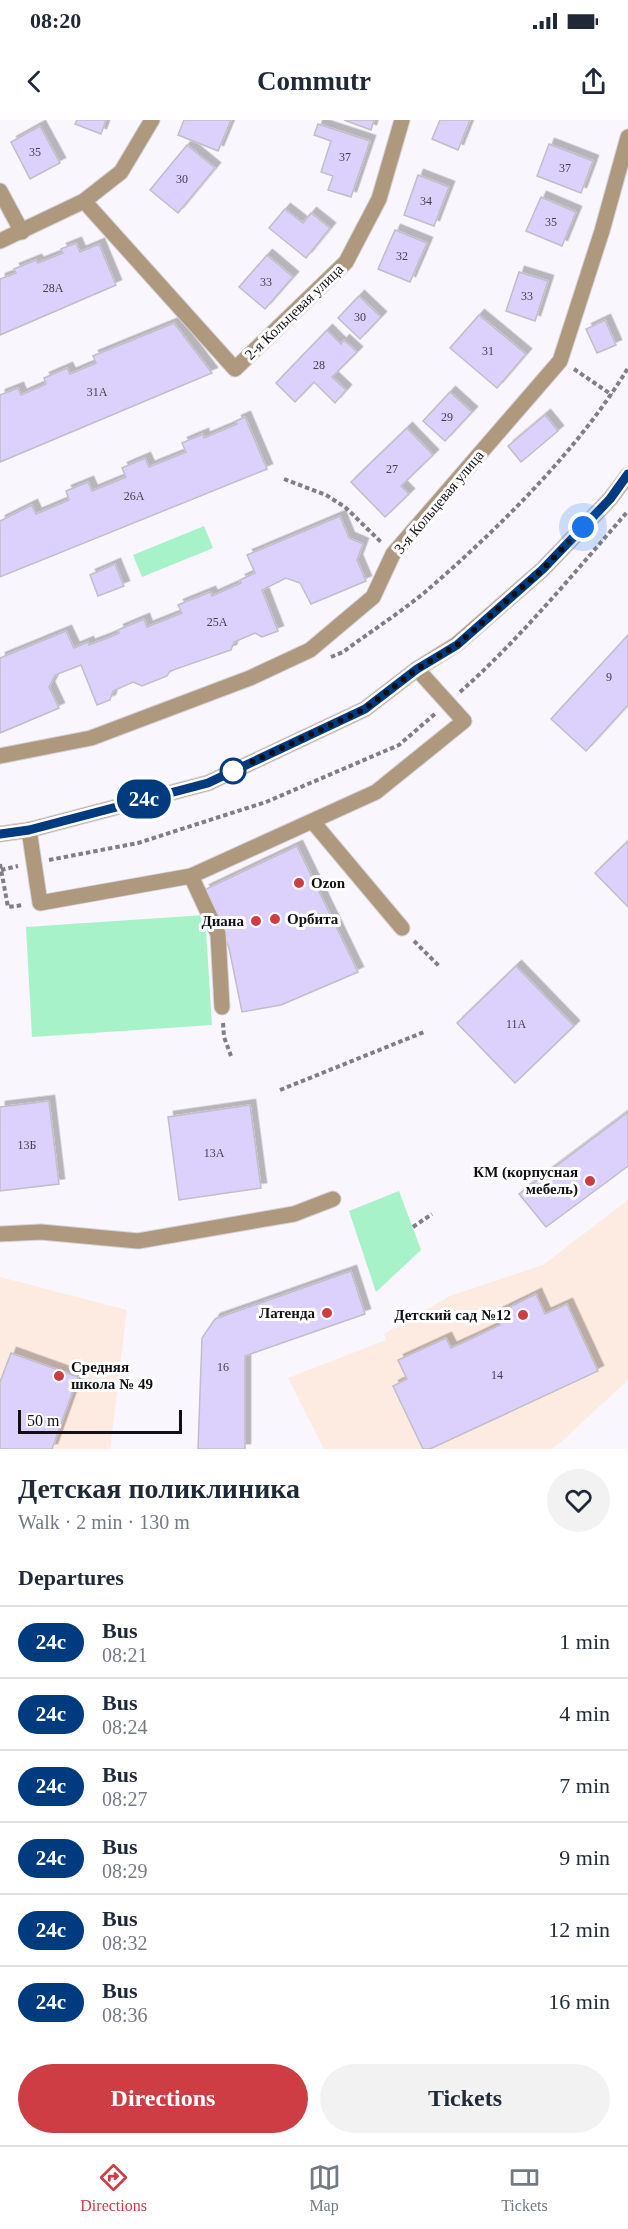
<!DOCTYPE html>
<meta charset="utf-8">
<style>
:root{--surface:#fff;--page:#f2f2f3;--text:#1f2937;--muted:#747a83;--line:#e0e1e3;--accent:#cd3d43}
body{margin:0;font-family:Georgia,serif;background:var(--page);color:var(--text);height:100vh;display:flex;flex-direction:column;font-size:22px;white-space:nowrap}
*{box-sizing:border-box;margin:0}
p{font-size:20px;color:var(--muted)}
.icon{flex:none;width:33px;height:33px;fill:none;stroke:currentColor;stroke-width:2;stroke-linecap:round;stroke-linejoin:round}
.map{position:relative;height:1329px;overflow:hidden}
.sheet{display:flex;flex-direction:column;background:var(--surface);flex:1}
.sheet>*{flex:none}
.badge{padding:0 12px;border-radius:20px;font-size:21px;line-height:39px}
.scale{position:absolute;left:18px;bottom:15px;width:164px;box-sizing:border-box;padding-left:6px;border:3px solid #121014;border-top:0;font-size:16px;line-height:21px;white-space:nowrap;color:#121014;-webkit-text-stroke:4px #fff;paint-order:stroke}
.you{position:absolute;width:30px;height:30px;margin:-15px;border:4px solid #fff;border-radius:50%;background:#1a73e8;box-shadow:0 0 0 9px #1a73e833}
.map>.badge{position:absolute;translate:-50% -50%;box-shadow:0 0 0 3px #fff}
h2{padding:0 18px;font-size:22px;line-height:54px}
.round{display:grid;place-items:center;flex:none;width:63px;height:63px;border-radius:32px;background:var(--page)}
.headline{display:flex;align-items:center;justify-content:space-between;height:102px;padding:0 18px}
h1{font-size:28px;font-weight:800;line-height:45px}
.cta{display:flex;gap:12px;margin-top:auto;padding:12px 18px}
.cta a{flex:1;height:69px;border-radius:36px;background:var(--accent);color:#fff;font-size:24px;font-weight:800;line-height:69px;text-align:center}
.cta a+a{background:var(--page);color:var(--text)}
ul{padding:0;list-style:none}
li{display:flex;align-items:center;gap:18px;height:72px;padding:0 18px;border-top:2px solid var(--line)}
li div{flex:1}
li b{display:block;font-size:22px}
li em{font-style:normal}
li .badge{min-width:66px;font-weight:700;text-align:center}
.status{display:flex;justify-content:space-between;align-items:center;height:42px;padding:0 30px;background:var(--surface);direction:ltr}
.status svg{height:16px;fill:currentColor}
header{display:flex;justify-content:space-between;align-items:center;height:78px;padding:0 18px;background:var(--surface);font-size:27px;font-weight:800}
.menu{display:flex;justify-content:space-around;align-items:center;height:84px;border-top:2px solid var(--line);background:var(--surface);font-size:16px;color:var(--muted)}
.menu a{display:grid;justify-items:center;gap:3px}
.menu .current{color:var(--accent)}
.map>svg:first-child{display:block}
.education{fill:#fdeae1}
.green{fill:#a8f2c9}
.building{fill:#dcd0fc;stroke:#c0bec8;stroke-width:1.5;filter:url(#shadow)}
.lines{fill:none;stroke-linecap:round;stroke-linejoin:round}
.minor-casing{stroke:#d4d1d9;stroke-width:17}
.path{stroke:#817f84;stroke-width:4;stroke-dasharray:4.5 3;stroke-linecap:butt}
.minor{stroke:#ae987e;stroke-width:15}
.line-casing{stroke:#fff;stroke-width:14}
.line{stroke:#003b80;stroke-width:9}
.walk{stroke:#121014;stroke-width:6;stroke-dasharray:0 10.8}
.stop-dot{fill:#fff;stroke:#003b80;stroke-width:3}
.poi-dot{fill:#cd3d43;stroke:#fff;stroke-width:2}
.labels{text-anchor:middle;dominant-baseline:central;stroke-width:6;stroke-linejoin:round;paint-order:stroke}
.number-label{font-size:12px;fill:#44404e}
.street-label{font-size:15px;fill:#121014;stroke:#fff}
.poi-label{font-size:15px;font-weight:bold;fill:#121014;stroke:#fff;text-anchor:end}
</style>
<div class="status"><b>08:20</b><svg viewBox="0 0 49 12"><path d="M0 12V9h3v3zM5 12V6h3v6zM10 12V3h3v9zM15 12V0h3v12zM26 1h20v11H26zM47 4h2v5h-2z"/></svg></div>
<header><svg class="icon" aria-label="back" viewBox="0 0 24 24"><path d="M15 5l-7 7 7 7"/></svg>Commutr<svg class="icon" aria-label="share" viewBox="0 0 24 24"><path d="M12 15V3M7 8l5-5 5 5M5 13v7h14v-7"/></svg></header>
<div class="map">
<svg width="628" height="1329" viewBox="0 0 628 1329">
<defs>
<filter id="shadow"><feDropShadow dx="5.5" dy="-5.5" stdDeviation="0" flood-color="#0004"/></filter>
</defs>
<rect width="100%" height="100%" fill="#f9f6fe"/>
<g class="education">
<polygon points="628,1080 628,1260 561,1322 551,1329 324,1329 288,1258 386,1220 384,1214 450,1176 543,1145"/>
<polygon points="0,1157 127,1190 110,1329 0,1329"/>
</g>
<g class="green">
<polygon points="204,406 213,428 142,457 133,435"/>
<polygon points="205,795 212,905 32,917 26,807"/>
<polygon points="399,1071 421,1130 376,1172 349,1091"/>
</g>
<g class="building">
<polygon points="77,0 106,0 101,14 75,4"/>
<polygon points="184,0 231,0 218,31 178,15"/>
<polygon points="344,0 374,0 371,10"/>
<polygon points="440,0 470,0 458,30 432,19"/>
<polygon points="318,4 370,21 351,77 328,70 333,56 321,52 331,21 314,15"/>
<polygon points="40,6 60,43 30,59 11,22"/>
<polygon points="549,24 593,41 581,73 537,56"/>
<polygon points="187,25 215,48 178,93 150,70"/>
<polygon points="418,55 449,67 434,106 404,95"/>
<polygon points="541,77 576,92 562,126 526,111"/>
<polygon points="285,89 303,103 311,93 330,108 306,138 269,108"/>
<polygon points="395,110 427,123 410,162 378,149"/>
<polygon points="76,123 80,132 99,124 116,165 0,215 0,159 16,153 14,149 36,140 38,143 63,133 61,129"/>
<polygon points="267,135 293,157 265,189 239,167"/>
<polygon points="519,152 548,161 535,201 506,191"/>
<polygon points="359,176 381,197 360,219 338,198"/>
<polygon points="479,195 526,234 497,268 450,228"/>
<polygon points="605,200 616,225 597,233 586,209"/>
<polygon points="174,203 212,253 0,342 0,275 18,268 21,275 46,264 44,258 67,248 70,254 96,243 93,236"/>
<polygon points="327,210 341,224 344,220 357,232 332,257 346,270 335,283 314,262 295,282 276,263"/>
<polygon points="450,272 472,292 445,321 423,301"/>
<polygon points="545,295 558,311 521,342 508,326"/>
<polygon points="245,297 267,349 0,457 0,401 32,385 36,394 69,380 66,371 88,362 92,371 126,357 122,348 145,338 149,347 186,332 182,323 203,314 204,318 237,304 236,301"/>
<polygon points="407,308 433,335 401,366 409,374 385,397 351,362"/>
<polygon points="340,396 349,418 363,424 357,440 366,461 311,484 300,463 286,458 262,470 278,511 262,517 255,513 234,522 231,530 170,551 167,556 142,566 133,562 113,571 110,580 97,585 81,545 55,555 49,567 59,588 0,613 0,538 66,511 74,528 88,522 89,525 105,519 119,513 118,510 144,499 147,507 182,493 178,485 210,472 212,476 241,463 240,460 255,453 247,435"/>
<polygon points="115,444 124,466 98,476 90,455"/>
<polygon points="628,515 628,585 586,631 551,599"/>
<polygon points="628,721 628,787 595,753"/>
<polygon points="297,726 358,852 281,885 242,892 229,828 204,770"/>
<polygon points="516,846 574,906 515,963 457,903"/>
<polygon points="49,981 59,1064 0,1071 0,987"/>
<polygon points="250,985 261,1068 179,1080 168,997"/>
<polygon points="628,992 628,1046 546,1107 519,1074"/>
<polygon points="351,1151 365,1194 245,1236 245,1329 198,1329 202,1218 215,1199"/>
<polygon points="536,1174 545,1194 567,1184 598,1251 430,1329 423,1329 393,1266 407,1259 398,1240 446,1218 451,1228 477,1216 500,1205 495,1194"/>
<polygon points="11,1233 78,1257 52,1329 0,1329 0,1262"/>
</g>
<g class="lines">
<g class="minor-casing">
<g id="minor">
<polyline points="0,71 22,112"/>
<polyline points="84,81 235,249 346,142 379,79 402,0"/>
<polyline points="0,121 84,81 121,52 152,0"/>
<polyline points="0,636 91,618 250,558 310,530 373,477 393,434 560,241 602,111 628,17"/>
<polyline points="313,702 402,808"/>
<polyline points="29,710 40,783 191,756 376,672 464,601 417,549"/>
<polyline points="0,714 29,710 208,663 365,589 417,549 457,524 543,449 610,379 628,355"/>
<polyline points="191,756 218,814 222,887"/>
<polyline points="0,1114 41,1112 138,1121 294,1094 333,1079"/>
</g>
</g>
<g class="path">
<polyline points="574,249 612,275"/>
<polyline points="284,359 326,375 345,387 382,423"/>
<path d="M331,537l12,-5c27,-20 55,-38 81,-59 74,-64 153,-141 204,-225"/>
<path d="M460,572c60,-53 115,-120 168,-181"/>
<polyline points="49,740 138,723 266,682 399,625 436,593"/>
<polyline points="0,744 8,787 24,785"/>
<polyline points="1,750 18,746"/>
<polyline points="414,821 439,846"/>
<polyline points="223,903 224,917 231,936"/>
<polyline points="280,970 424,912"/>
<polyline points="413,1107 432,1094"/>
</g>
<use href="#minor" class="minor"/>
</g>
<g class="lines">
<g class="line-casing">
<polyline id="line" points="0,714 29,710 208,663 365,589 417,549 457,525 543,449 610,379 628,354"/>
</g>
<use href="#line" class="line"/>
<polyline class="walk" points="233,651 365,589 417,549 457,525 543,449 583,407"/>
</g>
<circle class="stop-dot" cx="233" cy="651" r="12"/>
<g class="poi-dot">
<circle cx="299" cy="763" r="6"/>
<circle cx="275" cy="799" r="6"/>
<circle cx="256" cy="801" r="6"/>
<circle cx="590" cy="1061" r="6"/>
<circle cx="327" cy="1193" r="6"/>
<circle cx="523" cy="1195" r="6"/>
<circle cx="59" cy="1256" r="6"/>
</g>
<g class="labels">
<g class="number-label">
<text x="35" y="32">35</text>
<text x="345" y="37">37</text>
<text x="565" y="48">37</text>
<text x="182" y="59">30</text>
<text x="426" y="81">34</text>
<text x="551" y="102">35</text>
<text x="402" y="136">32</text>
<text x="266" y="162">33</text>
<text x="53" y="168">28А</text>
<text x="527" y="176">33</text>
<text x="360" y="197">30</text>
<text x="488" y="231">31</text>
<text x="319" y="245">28</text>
<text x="97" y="272">31А</text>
<text x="447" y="297">29</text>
<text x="392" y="349">27</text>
<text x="134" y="376">26А</text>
<text x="217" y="502">25А</text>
<text x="609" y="557">9</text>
<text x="516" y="904">11А</text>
<text x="27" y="1025">13Б</text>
<text x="214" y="1033">13А</text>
<text x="223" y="1247">16</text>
<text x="497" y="1255">14</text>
</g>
<g class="street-label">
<text transform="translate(294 192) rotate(-44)">2-я Кольцевая улица</text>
<text transform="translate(439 382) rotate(-50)">3-я Кольцевая улица</text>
</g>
<g class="poi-label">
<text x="311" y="763" text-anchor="start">Ozon</text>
<text x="287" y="799" text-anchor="start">Орбита</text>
<text x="244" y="801">Диана</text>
<text x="578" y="1052">КМ (корпусная<tspan x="578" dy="17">мебель)</tspan></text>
<text x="315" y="1193">Латенда</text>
<text x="511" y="1195">Детский сад №12</text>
<text x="71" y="1247" text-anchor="start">Средняя<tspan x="71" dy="17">школа № 49</tspan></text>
</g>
</g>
</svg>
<div class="scale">50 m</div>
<div class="you" style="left:583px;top:407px"></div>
<b class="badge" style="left:144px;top:679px;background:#003b80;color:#fff">24с</b>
</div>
<section class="sheet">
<div class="headline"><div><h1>Детская поликлиника</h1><p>Walk · 2 min · 130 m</p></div><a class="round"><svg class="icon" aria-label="heart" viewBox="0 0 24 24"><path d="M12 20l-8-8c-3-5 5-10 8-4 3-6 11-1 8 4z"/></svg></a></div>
<h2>Departures</h2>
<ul>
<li><span class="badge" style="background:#003b80;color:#fff">24с</span><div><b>Bus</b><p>08:21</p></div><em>1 min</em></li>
<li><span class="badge" style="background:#003b80;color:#fff">24с</span><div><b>Bus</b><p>08:24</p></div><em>4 min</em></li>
<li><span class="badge" style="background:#003b80;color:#fff">24с</span><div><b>Bus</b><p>08:27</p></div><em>7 min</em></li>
<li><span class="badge" style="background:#003b80;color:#fff">24с</span><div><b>Bus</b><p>08:29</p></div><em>9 min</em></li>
<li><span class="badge" style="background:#003b80;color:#fff">24с</span><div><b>Bus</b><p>08:32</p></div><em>12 min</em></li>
<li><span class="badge" style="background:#003b80;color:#fff">24с</span><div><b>Bus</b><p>08:36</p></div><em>16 min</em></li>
</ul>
<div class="cta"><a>Directions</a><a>Tickets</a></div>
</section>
<nav class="menu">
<a class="current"><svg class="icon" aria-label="directions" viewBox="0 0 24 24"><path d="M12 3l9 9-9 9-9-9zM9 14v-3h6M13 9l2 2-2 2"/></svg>Directions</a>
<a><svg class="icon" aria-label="map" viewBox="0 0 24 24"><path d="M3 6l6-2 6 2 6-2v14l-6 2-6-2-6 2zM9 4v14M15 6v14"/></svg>Map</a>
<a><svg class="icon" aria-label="tickets" viewBox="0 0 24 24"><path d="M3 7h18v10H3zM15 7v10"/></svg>Tickets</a>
</nav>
